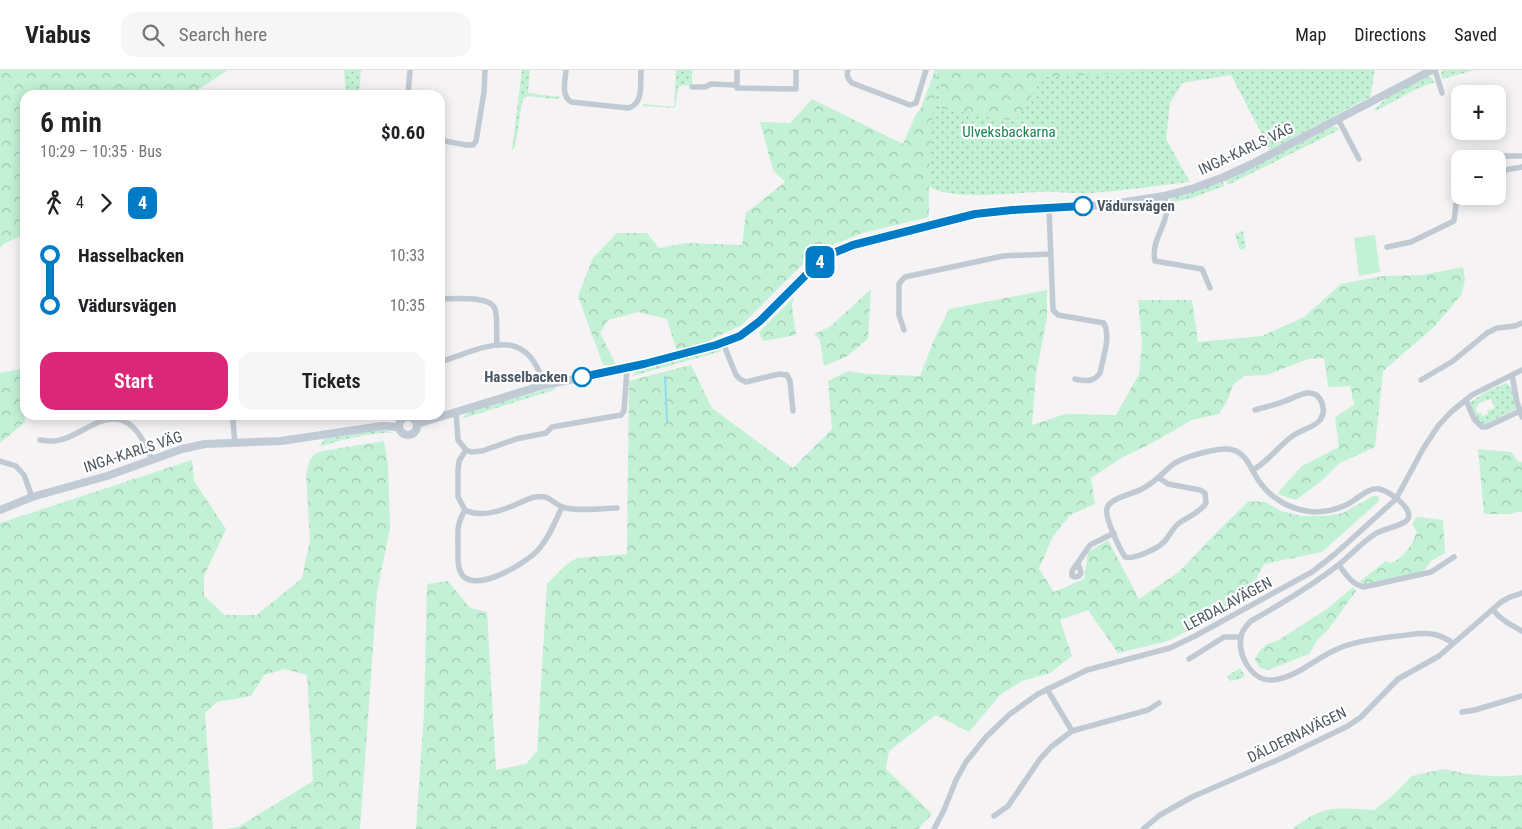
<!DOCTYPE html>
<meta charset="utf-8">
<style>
:root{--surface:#fff;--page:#f6f6f6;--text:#202124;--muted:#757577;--line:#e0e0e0;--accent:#db2777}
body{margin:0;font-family:"Roboto Condensed",sans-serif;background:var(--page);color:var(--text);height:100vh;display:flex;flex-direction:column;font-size:19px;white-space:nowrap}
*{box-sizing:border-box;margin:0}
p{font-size:16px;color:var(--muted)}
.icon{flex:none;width:28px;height:28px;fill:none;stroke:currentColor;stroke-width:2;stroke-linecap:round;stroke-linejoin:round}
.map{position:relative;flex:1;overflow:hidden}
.details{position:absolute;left:20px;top:20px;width:425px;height:330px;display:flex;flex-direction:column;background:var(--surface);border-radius:15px;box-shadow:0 2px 12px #0003}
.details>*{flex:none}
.badge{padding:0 10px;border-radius:8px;font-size:18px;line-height:32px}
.fabs{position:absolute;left:1451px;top:15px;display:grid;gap:10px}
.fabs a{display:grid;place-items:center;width:55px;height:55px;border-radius:10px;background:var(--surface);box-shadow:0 2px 12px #0003;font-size:25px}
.map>.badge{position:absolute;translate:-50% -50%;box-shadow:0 0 0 2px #fff}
.legs{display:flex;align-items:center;gap:8px;height:55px;padding:0 20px;font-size:16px}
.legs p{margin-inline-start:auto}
.overview{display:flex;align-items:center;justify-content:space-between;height:85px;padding:0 20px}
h1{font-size:28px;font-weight:600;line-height:38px}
.button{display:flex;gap:10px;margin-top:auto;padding:10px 20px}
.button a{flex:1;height:58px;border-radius:15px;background:var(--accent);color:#fff;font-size:20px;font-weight:600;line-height:58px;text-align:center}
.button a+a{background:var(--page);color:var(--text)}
ul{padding:0 20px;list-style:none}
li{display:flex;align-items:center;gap:18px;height:50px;font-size:19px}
li i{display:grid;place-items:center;width:8px;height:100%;margin:0 6px;background:currentColor}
li i::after{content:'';width:12px;height:12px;margin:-6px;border:4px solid;border-radius:50%;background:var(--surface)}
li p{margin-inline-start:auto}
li:first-child i{background:linear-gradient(#0000 50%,currentColor 0)}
li:last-child i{background:linear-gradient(currentColor 50%,#0000 0)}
header{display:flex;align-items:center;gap:30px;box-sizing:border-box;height:70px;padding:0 25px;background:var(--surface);border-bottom:1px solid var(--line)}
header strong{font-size:24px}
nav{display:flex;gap:28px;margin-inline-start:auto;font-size:18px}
.search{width:350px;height:45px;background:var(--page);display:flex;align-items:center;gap:12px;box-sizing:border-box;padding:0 18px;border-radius:15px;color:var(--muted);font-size:19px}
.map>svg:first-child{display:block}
.green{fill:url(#green-dots);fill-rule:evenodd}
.forest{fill:url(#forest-crowns)}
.pitch{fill:#c3f1d5}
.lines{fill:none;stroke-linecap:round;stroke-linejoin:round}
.stream{stroke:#90daee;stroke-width:2}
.street{stroke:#c1cad2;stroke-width:5.5}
.secondary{stroke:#c1cbd6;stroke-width:8}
.line-1-casing{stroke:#fff;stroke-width:11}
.line-1{stroke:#007cc6;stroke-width:8}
.stop-1-dot{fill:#fff;stroke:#007cc6;stroke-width:2.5}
.labels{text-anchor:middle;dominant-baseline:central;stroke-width:4.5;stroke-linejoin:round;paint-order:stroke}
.park-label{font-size:15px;fill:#17864f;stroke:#fff}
.street-label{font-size:15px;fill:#4a5661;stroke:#fff}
.stop-label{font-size:15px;font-weight:bold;fill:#4a5661;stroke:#fff;text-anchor:start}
</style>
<header>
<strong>Viabus</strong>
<div class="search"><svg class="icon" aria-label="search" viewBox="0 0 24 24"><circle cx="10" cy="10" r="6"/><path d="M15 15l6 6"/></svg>Search here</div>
<nav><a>Map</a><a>Directions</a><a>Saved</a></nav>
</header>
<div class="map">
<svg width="1522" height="759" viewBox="0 0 1522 759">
<defs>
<pattern id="green-dots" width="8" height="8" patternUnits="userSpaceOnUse" patternTransform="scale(1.25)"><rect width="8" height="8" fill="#c3f1d5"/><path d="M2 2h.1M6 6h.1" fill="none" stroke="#a0c6b0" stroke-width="1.8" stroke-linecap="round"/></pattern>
<pattern id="forest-crowns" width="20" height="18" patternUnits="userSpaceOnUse" patternTransform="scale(1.25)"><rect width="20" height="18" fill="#c3f1d5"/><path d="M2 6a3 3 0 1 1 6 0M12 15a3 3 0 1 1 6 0" fill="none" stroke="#a0c6b0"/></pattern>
</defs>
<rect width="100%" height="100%" fill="#f5f3f3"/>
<g class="green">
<polygon points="344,0 361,0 359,25 346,25"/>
<polygon points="522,0 530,0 528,23 560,27 557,29 528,26 524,28 522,33 515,77 512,80"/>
<polygon points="676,0 692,0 692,15 680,16 678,18 675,38 643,36 643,34 674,37"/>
<path d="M937,0h438l-5,27 -100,53 -39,-75 -49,8 -12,20 -4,36 24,43c-32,3 -66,9 -99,11 -18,1 -36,-2 -53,-1 -23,1 -95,9 -110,-7l4,-73z"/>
<polygon points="1443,0 1475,0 1442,9 1441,3"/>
<polygon points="1429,7 1432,8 1435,12 1416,19 1376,41 1375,39 1390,25 1424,8"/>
<polygon points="1332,57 1336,57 1339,60 1228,115 1226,111"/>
<polygon points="1223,112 1224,116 1192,128 1170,133 1170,130 1174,127"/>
<polygon points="1153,131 1159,132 1162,136 1112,144 1112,141 1125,136"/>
<polygon points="1243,161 1246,178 1240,180 1235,164"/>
<polygon points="720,279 722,281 632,306 637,300"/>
<path d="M1506,313l6,5 4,21 -32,16 -8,-7 -7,-15 17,-11zM1491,329l4,9 -8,3 1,3 -6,2 -1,-3h-4l-1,-5 3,-5z"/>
<polygon points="557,316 554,320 461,349 468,342"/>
<path d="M379,360l9,1 5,2c-14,-2 -59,8 -73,14l4,-8z"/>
<polygon points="1240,598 1245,606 1240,609 1230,611 1227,606"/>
</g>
<g class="forest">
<polygon points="0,0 228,0 190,25 25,25 25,146 20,147 20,166 4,174 0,178"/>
<path d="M935,0h2c-5,49 -9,98 -8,147l-66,16 -41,16 -18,14 -62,62 -34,16 -31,11 -10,-33 -29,-7 -30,8 -8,13 16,32h-13l-25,-69 15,-38 24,-25h30l12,15 27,-5 56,2 4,-32 39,-31 -12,-12 -13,-48 30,1 22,-24 91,45 13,-30 4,-4z"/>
<polygon points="940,0 1140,0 1138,2 1043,7 1016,51 942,39"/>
<polygon points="1463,197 1465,209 1462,224 1434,257 1383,301 1375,377 1340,393 1320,412 1296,430 1277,424 1302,396 1339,377 1335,347 1354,335 1350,316 1328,317 1324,288 1308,289 1267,305 1244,306 1233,315 1228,329 1219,344 1192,350 1150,374 1123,387 1091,408 1095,434 1070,445 1052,468 1039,499 1054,522 1084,509 1088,482 1108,470 1139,529 1179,502 1220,459 1249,431 1265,432 1281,441 1301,446 1325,446 1343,443 1373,426 1377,426 1379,428 1379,431 1322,482 1264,494 1256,509 1267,519 1168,571 1118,583 1088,540 1060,550 1072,586 1050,603 1022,611 1000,625 969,662 936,645 889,681 886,699 932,744 918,759 416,759 424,643 427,514 448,511 470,538 487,542 496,700 526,694 537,681 547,514 566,495 577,488 627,484 629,311 691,295 712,338 793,398 832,359 828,311 848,301 867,304 920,306 933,272 949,239 1047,220 1047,247 1036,304 1032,355 1065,344 1116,345 1139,304 1142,273 1138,230 1192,230 1198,272 1262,266 1304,247 1341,214 1383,206 1422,205"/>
<polygon points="871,219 868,269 846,287 824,296 820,270 815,264 831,256"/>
<polygon points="794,227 792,236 796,265 763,271 759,262"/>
<polygon points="21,299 25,352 0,373 0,303"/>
<polygon points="384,371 388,394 390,458 377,522 360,759 226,759 238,757 313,711 307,605 285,599 264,605 251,626 217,632 205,643 213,759 0,759 0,453 192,390 194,411 226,459 204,506 204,526 225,545 257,545 302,508 310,470 306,404 310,390 315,384 322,381"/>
<polygon points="1478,379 1511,382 1518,391 1522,392 1522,442 1517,442 1512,444 1484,444"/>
<path d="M1417,447l26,3 2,33 -14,8 -8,11 -57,12h-4l-2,-3 26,-20 5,2c14,-6 20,-17 26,-31l-5,-8z"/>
<path d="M1353,517l3,4 -29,40 -9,8 -9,15 -41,16 -8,-2 -5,-8c4,-10 10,-17 22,-19l50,-32z"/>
<path d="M1443,699c26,6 53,9 79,6v54h-229c29,-25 46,-21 81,-19l18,-14 20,-20z"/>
</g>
<polygon class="pitch" points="1375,165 1380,202 1359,206 1354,168"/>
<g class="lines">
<polyline class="stream" points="665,307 667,352"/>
<g class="street">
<path d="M566,0c-1,11 -5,26 5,32l57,6c16,-4 12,-24 13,-38"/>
<polyline points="737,0 737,18 796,19 796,0"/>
<path d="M848,0c-2,6 0,9 4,13l58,22 6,-2 10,-33"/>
<polyline points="1435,0 1442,23"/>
<polyline points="692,17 705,17 711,14 736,15"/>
<polyline points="408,25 410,0"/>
<polyline points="1338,49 1359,89"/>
<polyline points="440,70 466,75 473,75 476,71 484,22 485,0"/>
<polyline points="1497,89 1503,86 1522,86"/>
<polyline points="1498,103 1505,100 1522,97"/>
<path d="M1164,126c2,6 4,12 2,19 -3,15 -15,29 -11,46l47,8 8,19"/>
<path d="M1049,138l4,102 5,5 46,8c7,14 -1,35 -4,50 -7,10 -15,8 -25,6"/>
<polyline points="1387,177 1411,172 1454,151 1456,134 1467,126"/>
<path d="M440,229c12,0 51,-4 55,10 3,9 1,25 2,35"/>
<polyline points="904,260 899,245 899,214 902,210 905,207 1003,186 1050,184"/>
<polyline points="723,273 736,305 740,309 746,312 779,304 787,305 790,311 793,341"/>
<path d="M440,292c44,-14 86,-40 104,23"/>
<polyline points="1512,305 1517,332 1522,347"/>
<polyline points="1421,310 1453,291 1487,263 1497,258 1515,256 1522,253"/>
<polyline points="1466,330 1474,349 1482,357 1486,357 1520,341"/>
<path d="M456,342l2,28 8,10 -7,11 -1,10v26l7,13c16,8 36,1 52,-6 6,-2 11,-6 18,-7 15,-3 16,6 28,10 12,5 40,1 54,1"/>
<path d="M40,370c6,1 14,2 20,0 14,-3 26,-13 39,-18 31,-12 44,15 53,38"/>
<polyline points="235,373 233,352 235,345"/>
<polyline points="466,380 471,382 482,381 516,369 546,363 552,357 621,345 624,341 627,299"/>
<polyline points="0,391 16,396 24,405 32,427"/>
<path d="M1253,400c16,-9 26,-25 41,-35 7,-5 21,-8 26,-15 7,-9 2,-26 -10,-27 -8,-1 -18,6 -25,8 -10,4 -20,6 -30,9"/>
<path d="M1159,408l9,6 32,6 5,3 1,10c-6,10 -19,14 -28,21 -6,5 -9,13 -14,18 -7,7 -31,18 -39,15 -5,-8 -21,-40 -18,-49 3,-10 26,-14 35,-19 12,-6 20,-15 30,-24 10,-8 49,-19 61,-15 14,4 18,20 26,31 12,18 32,29 54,31 11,0 23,-2 33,-7 10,-4 21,-18 33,-16 9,2 34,18 29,30 -3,6 -25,10 -33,15 -14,9 -25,22 -38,32 -27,21 -56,38 -86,55 -4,4 -7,7 -9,12 -7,19 9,49 31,47 21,-2 40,-19 58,-28 21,-11 44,-13 67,-16 11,-1 23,-4 34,-2 8,1 15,5 21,9"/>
<path d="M465,440c-9,15 -7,22 -7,40 0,8 -1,19 5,26 16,16 63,-13 75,-26 11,-12 17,-28 24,-43"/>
<polyline points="1078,493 1081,503 1079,506 1075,507 1072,506 1072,501 1090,475 1114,463"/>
<path d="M1339,495c7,9 13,20 25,22l67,-15 23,-15"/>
<path d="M1493,540c8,10 18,15 29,21"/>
<polyline points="1189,589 1224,567 1241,567"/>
<polyline points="1047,619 1072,661"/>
<polyline points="1462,642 1475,640 1522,626"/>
<polyline points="994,746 1008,736 1040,689 1051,677 1072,661 1148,640 1159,633"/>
<polyline points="934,759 944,740 956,710 966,692 986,667 1010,644 1038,624 1087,600 1170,578 1195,566 1312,502 1335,484 1396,429 1423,379 1438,356 1451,342 1472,325 1522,300"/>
<polyline points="1143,759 1160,745 1192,727 1282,688 1348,656 1361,647 1398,609 1439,586 1501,532 1510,527 1522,523"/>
</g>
<g class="secondary">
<circle cx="408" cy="356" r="9"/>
<polyline points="417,354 544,315 627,299 723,273 740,266 759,251 805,205 827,186 853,175 975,144 1012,140 1106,135 1164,126 1194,118 1224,107 1252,94 1432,0"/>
<polyline points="0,440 32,427 107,406 182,379 205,374 281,371 382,356 398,357"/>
</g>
</g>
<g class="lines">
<g class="line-1-casing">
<polyline id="line-1" points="582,307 644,294 716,275 740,266 760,251 815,196 826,186 853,175 975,144 1012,140 1083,136"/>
</g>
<use href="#line-1" class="line-1"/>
</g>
<g class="stop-1-dot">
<circle cx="1083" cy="136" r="9"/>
<circle cx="582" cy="307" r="9"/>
</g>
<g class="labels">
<g class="park-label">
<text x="1009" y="62">Ulveksbackarna</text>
</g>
<g class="street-label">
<text transform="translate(1246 79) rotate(-25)">INGA-KARLS VÄG</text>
<text transform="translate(133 382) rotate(-18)">INGA-KARLS VÄG</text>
<text transform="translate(1228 534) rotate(-28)">LERDALAVÄGEN</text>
<text transform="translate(1297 665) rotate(-26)">DÄLDERNAVÄGEN</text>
</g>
<g class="stop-label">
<text x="1097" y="136">Vädursvägen</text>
<text x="568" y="307" text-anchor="end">Hasselbacken</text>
</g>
</g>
</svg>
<div class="fabs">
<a>+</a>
<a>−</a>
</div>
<b class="badge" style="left:820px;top:192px;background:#007cc6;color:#fff">4</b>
<section class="details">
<div class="overview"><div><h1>6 min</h1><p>10:29 – 10:35 · Bus</p></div><b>$0.60</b></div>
<div class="legs"><svg class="icon" aria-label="walk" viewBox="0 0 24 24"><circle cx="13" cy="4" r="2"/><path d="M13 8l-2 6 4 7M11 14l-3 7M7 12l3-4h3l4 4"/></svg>4<svg class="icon" aria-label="forward" viewBox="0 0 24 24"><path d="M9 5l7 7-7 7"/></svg><b class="badge" style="background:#007cc6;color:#fff">4</b></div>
<ul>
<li><i style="color:#007cc6"></i><b>Hasselbacken</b><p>10:33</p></li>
<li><i style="color:#007cc6"></i><b>Vädursvägen</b><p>10:35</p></li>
</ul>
<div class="button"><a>Start</a><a>Tickets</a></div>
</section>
</div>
